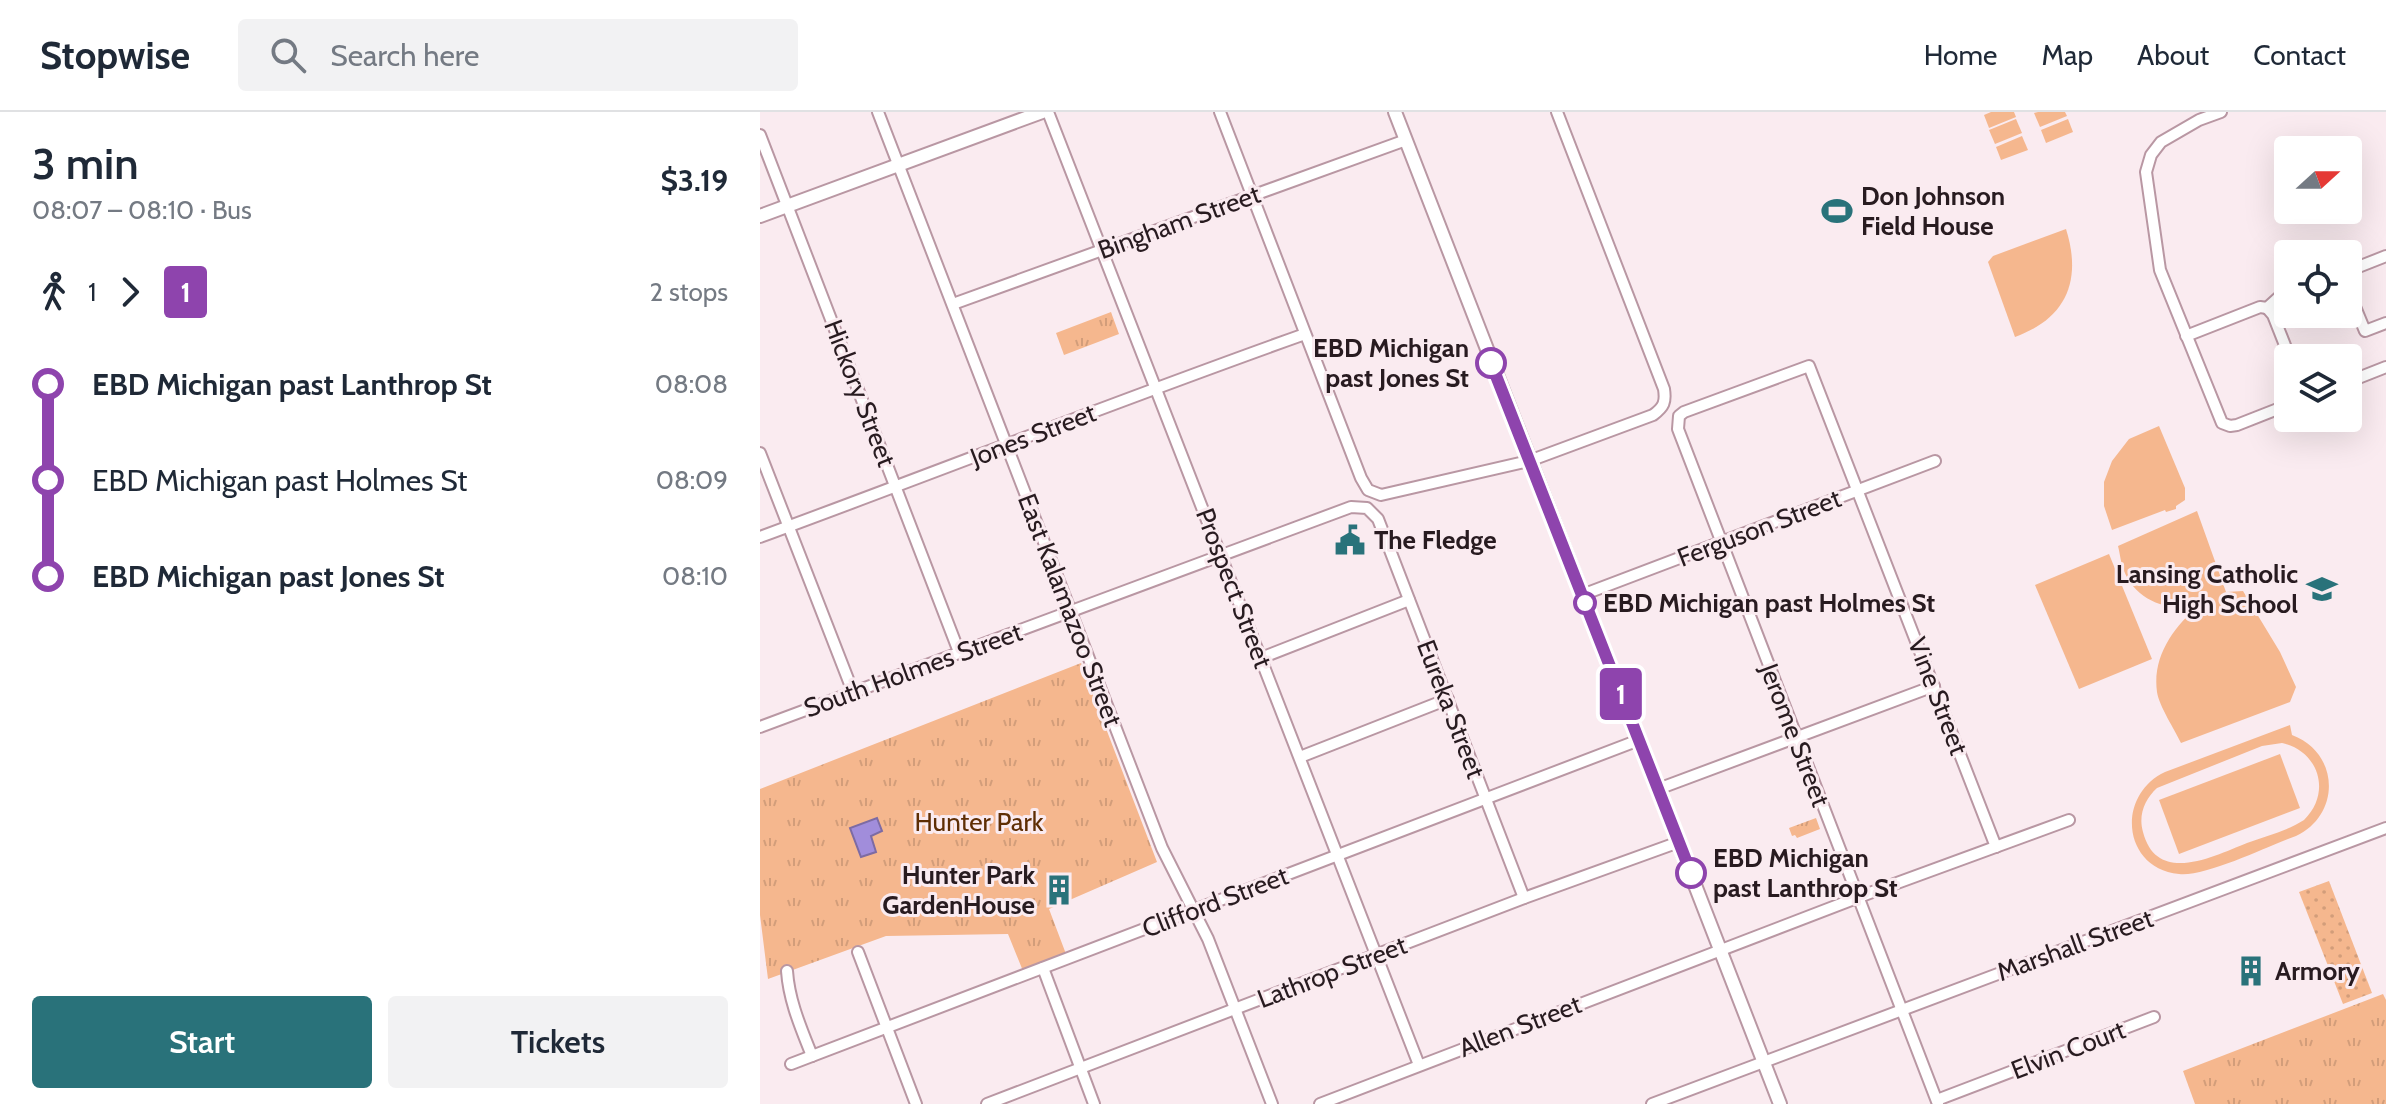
<!DOCTYPE html>
<meta charset="utf-8">
<style>
:root{--surface:#fff;--page:#f2f2f3;--text:#1f2937;--muted:#747a83;--line:#e0e1e3;--accent:#29727a}
body{margin:0;font-family:Cabin,sans-serif;background:var(--page);color:var(--text);height:100vh;display:flex;flex-direction:column;font-size:30px;white-space:nowrap}
*{box-sizing:border-box;margin:0}
p{font-size:26px;color:var(--muted)}
.icon{flex:none;width:44px;height:44px;fill:none;stroke:currentColor;stroke-width:2;stroke-linecap:round;stroke-linejoin:round}
.map{position:relative;flex:1;overflow:hidden}
.details{display:flex;flex-direction:column;background:var(--surface);width:760px}
.details>*{flex:none}
.badge{padding:0 16px;border-radius:6px;font-size:28px;line-height:52px}
.needle{width:52px;rotate:69deg}
.tools{position:absolute;left:1514px;top:24px;display:grid;gap:16px}
.tools a{display:grid;place-items:center;width:88px;height:88px;border-radius:8px;background:var(--surface);box-shadow:0 8px 32px #0002;font-size:40px}
.map>.badge{position:absolute;translate:-50% -50%;box-shadow:0 0 0 4px #fff}
.legs{display:flex;align-items:center;gap:12px;height:88px;padding:0 32px;font-size:26px}
.legs p{margin-inline-start:auto}
.head{display:flex;align-items:center;justify-content:space-between;height:136px;padding:0 32px}
h1{font-size:44px;font-weight:600;line-height:60px}
.button{display:flex;gap:16px;margin-top:auto;padding:16px 32px}
.button a{flex:1;height:92px;border-radius:8px;background:var(--accent);color:#fff;font-size:32px;font-weight:600;line-height:92px;text-align:center}
.button a+a{background:var(--page);color:var(--text)}
ul{padding:0 32px;list-style:none}
li{display:flex;align-items:center;gap:28px;height:96px;font-size:30px}
li i{display:grid;place-items:center;width:12px;height:100%;margin:0 10px;background:currentColor}
li i::after{content:'';width:20px;height:20px;margin:-10px;border:6px solid;border-radius:50%;background:var(--surface)}
li p{margin-inline-start:auto}
li:first-child i{background:linear-gradient(#0000 50%,currentColor 0)}
li:last-child i{background:linear-gradient(currentColor 50%,#0000 0)}
header{display:flex;align-items:center;gap:48px;box-sizing:border-box;height:112px;padding:0 40px;background:var(--surface);border-bottom:2px solid var(--line)}
header strong{font-size:38px}
nav{display:flex;gap:44px;margin-inline-start:auto;font-size:28px}
.search{width:560px;height:72px;background:var(--page);display:flex;align-items:center;gap:20px;box-sizing:border-box;padding:0 28px;border-radius:8px;color:var(--muted);font-size:30px}
main{display:flex;flex:1;min-height:0}
.map>svg:first-child{display:block}
.grass{fill:#f5b78e;fill-rule:evenodd}
.park{fill:url(#park-tufts)}
.garden{fill:url(#garden-dots)}
.water{fill:#a18ddb;stroke:#7d6ba3;stroke-width:2}
.lines{fill:none;stroke-linecap:round;stroke-linejoin:round}
.minor-casing{stroke:#b997a3;stroke-width:14}
.major-casing{stroke:#b997a3;stroke-width:16}
.minor{stroke:#fff;stroke-width:10}
.major{stroke:#fff;stroke-width:12}
.line-1-casing{stroke:#fff;stroke-width:18}
.line-1{stroke:#8e44ad;stroke-width:12}
.stop-1-dot{fill:#fff;stroke:#8e44ad;stroke-width:4}
.labels{text-anchor:middle;dominant-baseline:central;stroke-width:6;stroke-linejoin:round;paint-order:stroke}
.poi-label{font-size:26px;font-weight:bold;fill:#281b20;stroke:#faebf0;text-anchor:start}
.street-label{font-size:26px;fill:#281b20;stroke:#faebf0}
.stop-label{font-size:26px;font-weight:bold;fill:#281b20;stroke:#faebf0;text-anchor:start}
.park-label{font-size:26px;fill:#5e2e04;stroke:#faebf0}
</style>
<header>
<strong>Stopwise</strong>
<div class="search"><svg class="icon" aria-label="search" viewBox="0 0 24 24"><circle cx="10" cy="10" r="6"/><path d="M15 15l6 6"/></svg>Search here</div>
<nav><a>Home</a><a>Map</a><a>About</a><a>Contact</a></nav>
</header>
<main>
<section class="details">
<div class="head"><div><h1>3 min</h1><p>08:07 – 08:10 · Bus</p></div><b>$3.19</b></div>
<div class="legs"><svg class="icon" aria-label="walk" viewBox="0 0 24 24"><circle cx="13" cy="4" r="2"/><path d="M13 8l-2 6 4 7M11 14l-3 7M7 12l3-4h3l4 4"/></svg>1<svg class="icon" aria-label="forward" viewBox="0 0 24 24"><path d="M9 5l7 7-7 7"/></svg><b class="badge" style="background:#8e44ad;color:#fff">1</b><p>2 stops</p></div>
<ul>
<li><i style="color:#8e44ad"></i><b>EBD Michigan past Lanthrop St</b><p>08:08</p></li>
<li><i style="color:#8e44ad"></i><span>EBD Michigan past Holmes St</span><p>08:09</p></li>
<li><i style="color:#8e44ad"></i><b>EBD Michigan past Jones St</b><p>08:10</p></li>
</ul>
<div class="button"><a>Start</a><a>Tickets</a></div>
</section>
<div class="map">
<svg width="1626" height="992" viewBox="0 0 1626 992">
<defs>
<pattern id="park-tufts" width="24" height="20" patternUnits="userSpaceOnUse" patternTransform="scale(2)"><rect width="24" height="20" fill="#f5b78e"/><path d="M3 7l-1-3M5 7V3M7 7l1-3M15 17l-1-3M17 17v-4M19 17l1-3" fill="none" stroke="#d29d7a"/></pattern>
<pattern id="garden-dots" width="8" height="8" patternUnits="userSpaceOnUse" patternTransform="scale(2)"><rect width="8" height="8" fill="#f5b78e"/><path d="M2 2h.1M6 6h.1" fill="none" stroke="#d29d7a" stroke-width="1.8" stroke-linecap="round"/></pattern>
</defs>
<rect width="100%" height="100%" fill="#faebf0"/>
<g class="grass">
<polygon points="1231,0 1254,0 1256,5 1229,16 1224,3"/>
<polygon points="1278,0 1305,0 1307,4 1280,15 1274,1"/>
<polygon points="1256,7 1262,21 1235,32 1229,18"/>
<polygon points="1308,7 1313,20 1286,31 1281,18"/>
<polygon points="1262,24 1268,38 1241,48 1236,35"/>
<path d="M1306,117c16,51 1,89 -51,108l-27,-75 5,-6z"/>
<polygon points="1399,314 1425,376 1425,388 1416,394 1416,397 1406,400 1405,398 1352,418 1344,394 1344,370 1352,349 1369,327"/>
<path d="M1437,399l29,81 17,-1 37,61 16,35 -6,15 -109,41c-6,-13 -22,-37 -24,-51 -5,-36 17,-65 42,-87 -29,8 -63,-4 -75,-34 -3,-7 -4,-17 -6,-25z"/>
<polygon points="1349,442 1392,547 1319,577 1275,473"/>
<path d="M1530,613l2,10c48,18 49,80 4,101 -28,10 -90,41 -117,38 -57,-6 -63,-79 -14,-102zM1522,631c37,8 50,50 22,77 -17,11 -38,16 -57,23 -33,13 -90,43 -104,-11 -5,-17 2,-33 14,-44l105,-42z"/>
<polygon points="1520,642 1540,696 1419,742 1399,688"/>
</g>
<g class="park">
<polygon points="351,200 359,222 304,243 296,221"/>
<polygon points="321,551 397,750 289,797 306,842 263,859 248,822 126,824 8,867 0,803 0,677"/>
<polygon points="1056,706 1060,717 1037,726 1035,723 1032,724 1029,716"/>
<polygon points="1623,882 1626,888 1626,992 1435,992 1423,959"/>
</g>
<polygon class="garden" points="1569,769 1612,881 1583,892 1539,780"/>
<polygon class="water" points="117,706 122,719 111,724 116,740 101,745 90,716"/>
<g class="lines">
<g class="minor-casing">
<g id="minor">
<polyline points="118,0 402,736 448,827 512,992"/>
<polyline points="288,0 659,953"/>
<path d="M460,0l141,366 7,12 13,5 148,-34 124,-46c11,-8 13,-13 11,-26l-107,-277"/>
<polyline points="1461,0 1439,8 1401,30 1391,43 1386,60 1400,158 1462,311 1470,314 1477,313 1528,293"/>
<polyline points="0,23 199,540"/>
<polyline points="1588,159 1626,144"/>
<polyline points="1588,178 1605,219 1626,211"/>
<polyline points="193,192 646,28"/>
<polyline points="1507,196 1513,203 1530,246"/>
<polyline points="1507,196 1518,186 1528,183"/>
<polyline points="1426,224 1500,195 1507,196"/>
<polyline points="1588,270 1626,255"/>
<polyline points="0,341 93,580"/>
<path d="M0,425c182,-67 362,-138 545,-203"/>
<polyline points="822,483 1175,349"/>
<polyline points="501,546 649,488"/>
<polyline points="0,615 591,395 607,396 618,407 764,786"/>
<polyline points="540,645 688,587"/>
<polyline points="898,677 1174,574"/>
<polyline points="98,840 156,992"/>
<polyline points="283,856 334,992"/>
<path d="M27,859c2,30 14,57 25,85"/>
<polyline points="31,952 879,628"/>
<polyline points="1177,988 1394,905"/>
<polyline points="227,992 764,786 919,730"/>
<polyline points="560,992 1107,782 1309,708"/>
<polyline points="892,992 1626,716"/>
<polyline points="1178,992 918,317 919,304 924,300 1049,254 1236,735"/>
</g>
</g>
<g class="major-casing">
<g id="major">
<polyline points="635,0 1020,992"/>
<polyline points="0,104 282,0"/>
</g>
</g>
<use href="#minor" class="minor"/>
<use href="#major" class="major"/>
</g>
<g class="lines">
<g class="line-1-casing">
<polyline id="line-1" points="731,251 931,761"/>
</g>
<use href="#line-1" class="line-1"/>
</g>
<defs>
<g id="stadium-bare" transform="scale(2.4)"><path d="M0-5a6.5 5 0 1 0 0 10a6.5 5 0 1 0 0-10ZM-3.5-1.8h7v3.6h-7Z" fill="#29727a" stroke="#faebf0" stroke-width="2.5" paint-order="stroke"/></g>
<g id="civic-bare" transform="scale(2.4)"><path d="M-.6-6.5H3V-4.5H.6V-3L4-1V1h2V6H-6V1h2V-1L-.6-3ZM-1.2 2.5V6h2.4V2.5Z" fill="#29727a" stroke="#faebf0" stroke-width="2.5" paint-order="stroke"/></g>
<g id="school-bare" transform="scale(2.4)"><path d="M0-5L7-2L0 1L-7-2ZM-4 1L0 2.5L4 1V4Q0 6-4 4Z" fill="#29727a" stroke="#faebf0" stroke-width="2.5" paint-order="stroke"/></g>
<g id="building-bare" transform="scale(2.4)"><path d="M-4-6H4V6H1V3H-1V6H-4ZM-2.5-4.3h1.7v1.8h-1.7ZM.8-4.3h1.7v1.8H.8ZM-2.5-1h1.7V.8h-1.7ZM.8-1h1.7V.8H.8Z" fill="#29727a" stroke="#faebf0" stroke-width="2.5" paint-order="stroke"/></g>
</defs>
<g fill-rule="evenodd">
<use href="#stadium-bare" x="1077" y="99"/>
<use href="#civic-bare" x="590" y="428"/>
<use href="#school-bare" x="1562" y="477"/>
<use href="#building-bare" x="299" y="778"/>
<use href="#building-bare" x="1491" y="859"/>
</g>
<g class="stop-1-dot">
<circle cx="731" cy="251" r="14"/>
<circle cx="825" cy="491" r="10"/>
<circle cx="931" cy="761" r="14"/>
</g>
<g class="labels">
<g class="poi-label">
<text x="1101" y="84">Don Johnson<tspan x="1101" dy="30">Field House</tspan></text>
<text x="614" y="428">The Fledge</text>
<text x="1538" y="462" text-anchor="end">Lansing Catholic<tspan x="1538" dy="30">High School</tspan></text>
<text x="275" y="763" text-anchor="end">Hunter Park<tspan x="275" dy="30">GardenHouse</tspan></text>
<text x="1515" y="859">Armory</text>
</g>
<g class="street-label">
<text transform="translate(419 110) rotate(-20)">Bingham Street</text>
<text transform="translate(100 281) rotate(69)">Hickory Street</text>
<text transform="translate(273 323) rotate(-21)">Jones Street</text>
<text transform="translate(999 416) rotate(-21)">Ferguson Street</text>
<text transform="translate(474 476) rotate(69)">Prospect Street</text>
<text transform="translate(310 498) rotate(69)">East Kalamazoo Street</text>
<text transform="translate(153 558) rotate(-20)">South Holmes Street</text>
<text transform="translate(1178 584) rotate(69)">Vine Street</text>
<text transform="translate(691 597) rotate(69)">Eureka Street</text>
<text transform="translate(1035 623) rotate(69)">Jerome Street</text>
<text transform="translate(455 790) rotate(-21)">Clifford Street</text>
<text transform="translate(1315 833) rotate(-20)">Marshall Street</text>
<text transform="translate(572 860) rotate(-21)">Lathrop Street</text>
<text transform="translate(760 914) rotate(-21)">Allen Street</text>
<text transform="translate(1308 938) rotate(-21)">Elvin Court</text>
</g>
<g class="stop-label">
<text x="709" y="236" text-anchor="end">EBD Michigan<tspan x="709" dy="30">past Jones St</tspan></text>
<text x="843" y="491">EBD Michigan past Holmes St</text>
<text x="953" y="746">EBD Michigan<tspan x="953" dy="30">past Lanthrop St</tspan></text>
</g>
<g class="park-label">
<text x="219" y="710">Hunter Park</text>
</g>
</g>
</svg>
<div class="tools">
<a><svg class="needle" viewBox="-14 -14 28 28"><path d="M0-13l5 13h-10z" fill="#e53935"/><path d="M0 13l5-13h-10z" fill="#747a83"/></svg></a>
<a><svg class="icon" aria-label="locate" viewBox="0 0 24 24"><circle cx="12" cy="12" r="6"/><path d="M12 2v4M12 18v4M2 12h4M18 12h4"/></svg></a>
<a><svg class="icon" aria-label="layers" viewBox="0 0 24 24"><path d="M12 4l9 5-9 5-9-5zM3 14l9 5 9-5"/></svg></a>
</div>
<b class="badge" style="left:861px;top:582px;background:#8e44ad;color:#fff">1</b>
</div>
</main>
